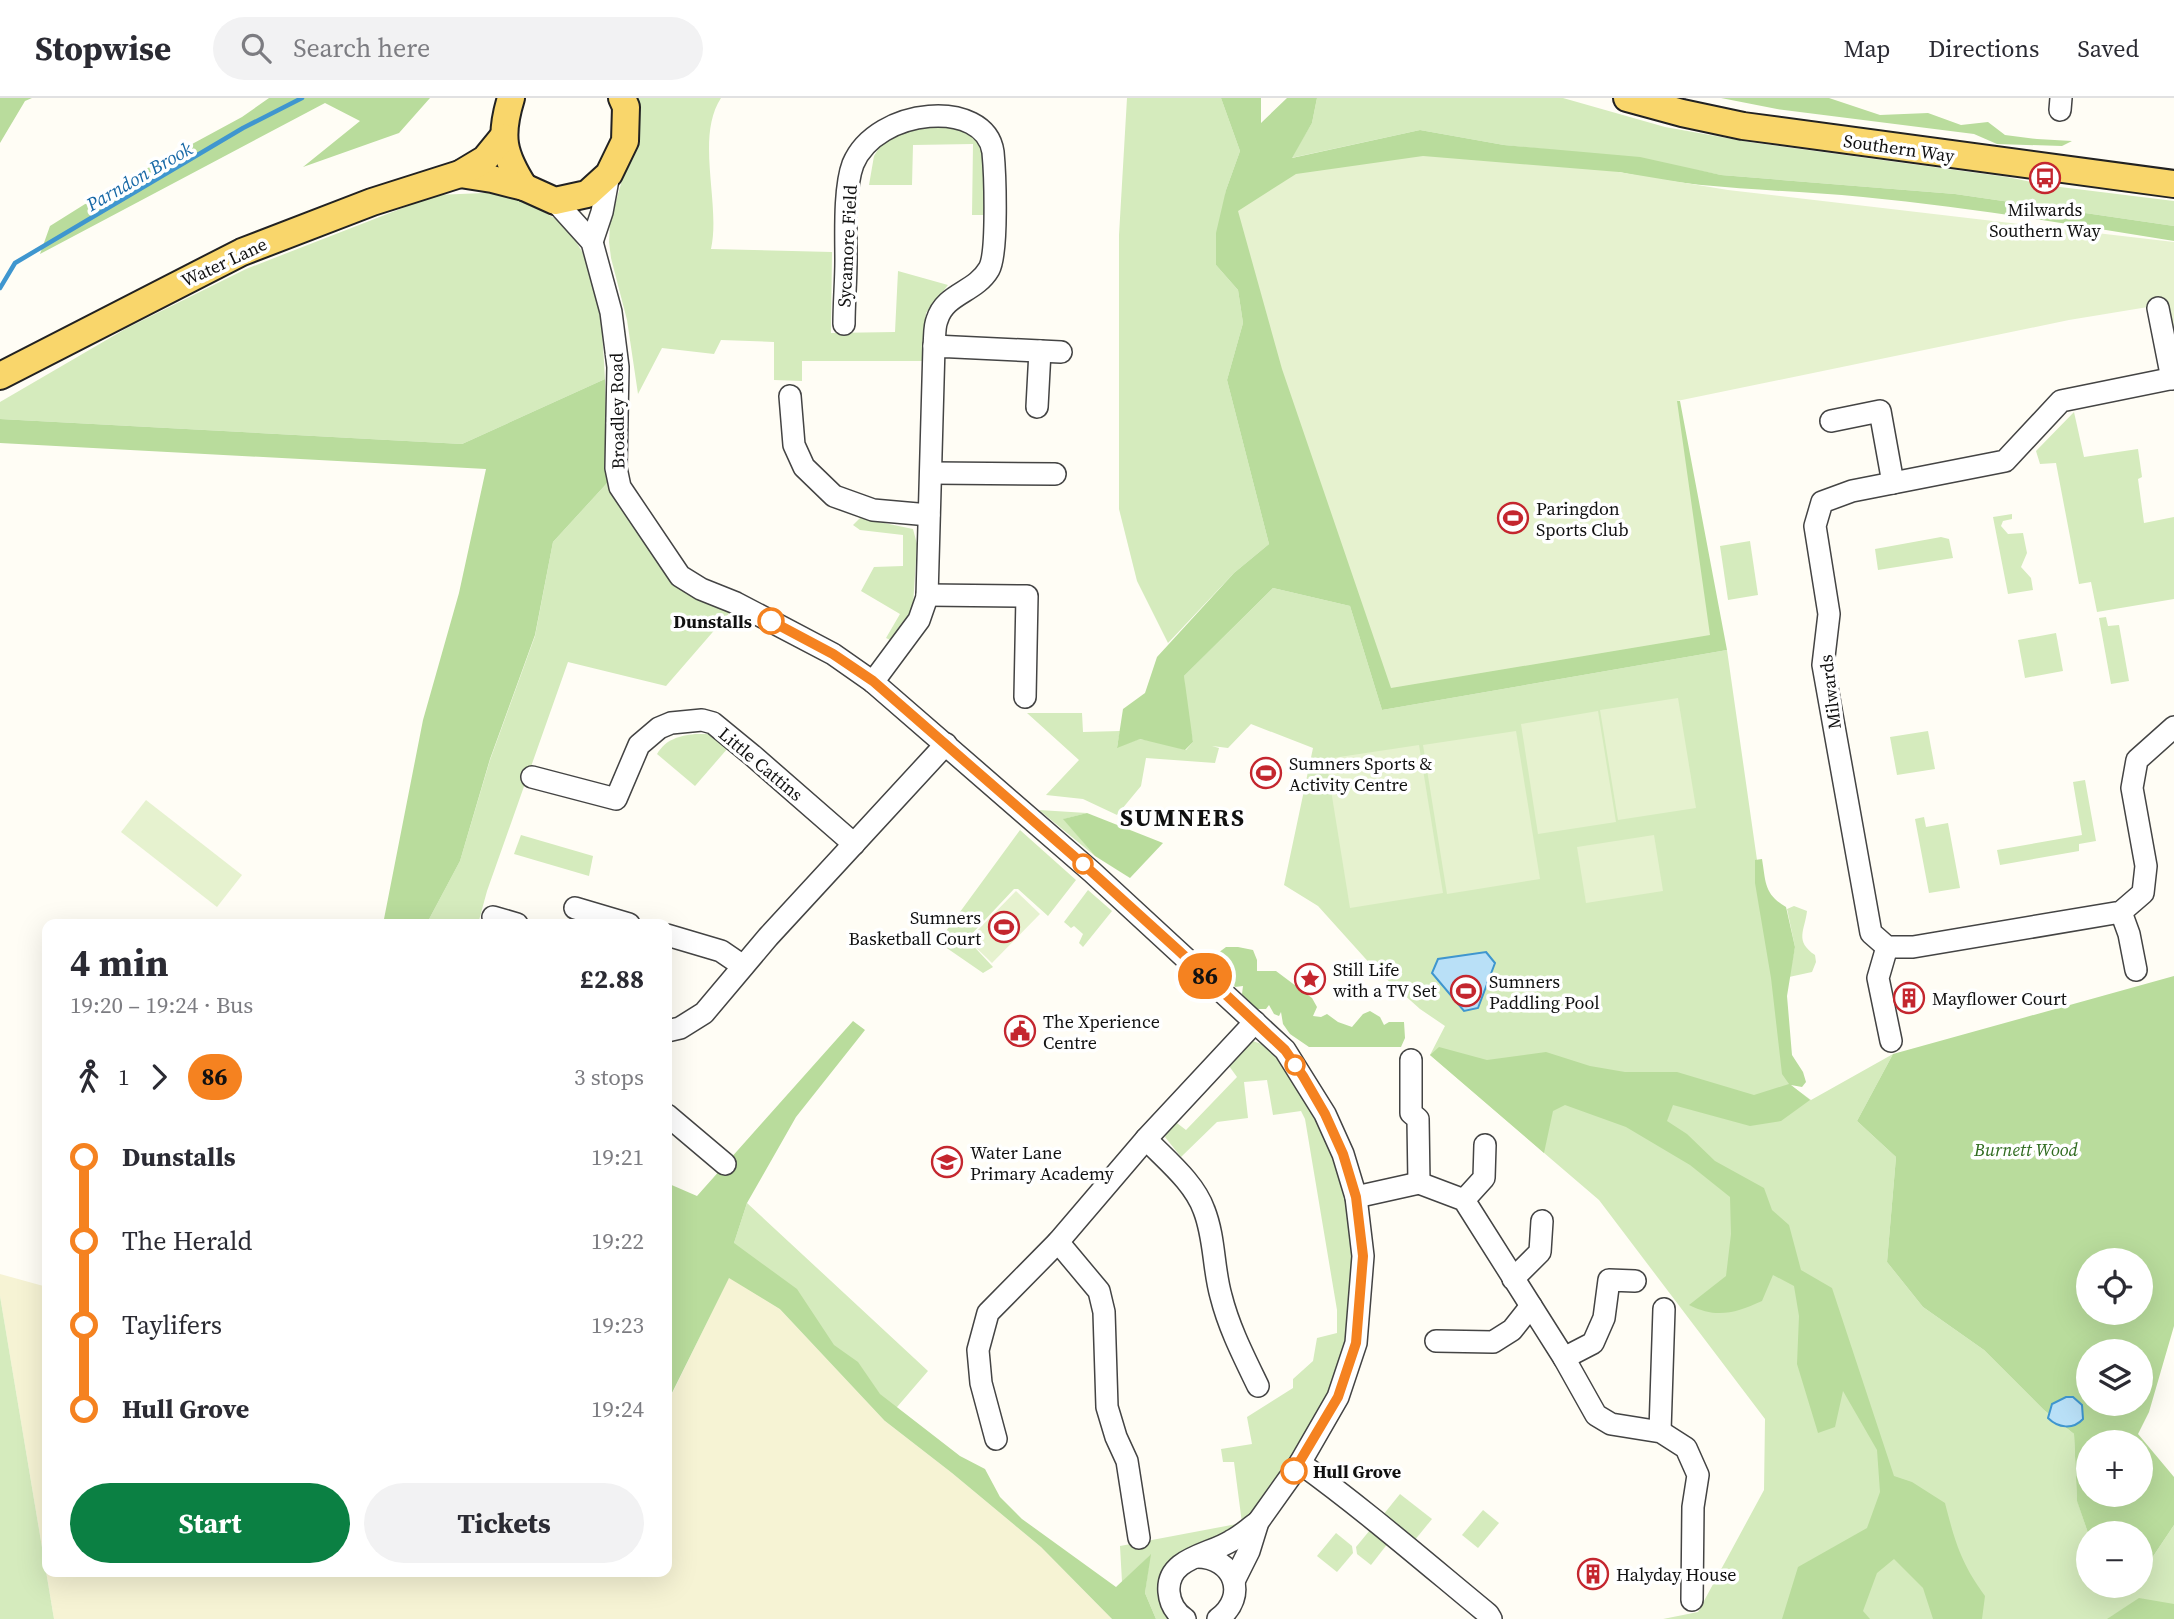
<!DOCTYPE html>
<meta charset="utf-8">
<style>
:root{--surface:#fff;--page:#f2f2f3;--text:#2b2b33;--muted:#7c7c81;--line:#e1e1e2;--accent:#0b8043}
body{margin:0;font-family:"Source Serif 4",serif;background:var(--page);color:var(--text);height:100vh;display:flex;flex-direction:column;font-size:26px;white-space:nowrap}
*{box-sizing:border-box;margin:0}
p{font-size:23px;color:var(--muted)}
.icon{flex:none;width:38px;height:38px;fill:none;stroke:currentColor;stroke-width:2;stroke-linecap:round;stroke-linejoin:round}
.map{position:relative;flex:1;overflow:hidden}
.details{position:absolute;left:42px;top:821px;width:630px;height:658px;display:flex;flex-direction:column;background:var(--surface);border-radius:14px;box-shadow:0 7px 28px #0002}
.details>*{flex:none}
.badge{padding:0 14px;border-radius:23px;font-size:24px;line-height:46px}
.fabs{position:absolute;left:2076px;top:1150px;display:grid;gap:14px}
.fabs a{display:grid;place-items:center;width:77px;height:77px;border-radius:50%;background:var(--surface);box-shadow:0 7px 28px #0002;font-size:35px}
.map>.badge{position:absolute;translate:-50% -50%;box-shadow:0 0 0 4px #fff}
.legs{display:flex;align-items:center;gap:10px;height:77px;padding:0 28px;font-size:23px}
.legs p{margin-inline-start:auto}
.overview{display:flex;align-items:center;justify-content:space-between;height:119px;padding:0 28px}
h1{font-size:38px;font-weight:700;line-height:52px}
.cta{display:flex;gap:14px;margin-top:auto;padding:14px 28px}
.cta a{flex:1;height:80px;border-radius:42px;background:var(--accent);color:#fff;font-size:28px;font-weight:700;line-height:80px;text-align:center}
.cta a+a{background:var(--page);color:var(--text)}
ul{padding:0 28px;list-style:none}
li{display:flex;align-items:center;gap:24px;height:84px;font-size:26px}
li i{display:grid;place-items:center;width:10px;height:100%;margin:0 9px;background:currentColor}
li i::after{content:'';width:18px;height:18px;margin:-9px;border:5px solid;border-radius:50%;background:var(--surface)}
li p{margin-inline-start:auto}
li:first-child i{background:linear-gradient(#0000 50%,currentColor 0)}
li:last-child i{background:linear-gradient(currentColor 50%,#0000 0)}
header{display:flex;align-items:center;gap:42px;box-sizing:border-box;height:98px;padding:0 35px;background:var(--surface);border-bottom:2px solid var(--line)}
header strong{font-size:33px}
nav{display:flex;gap:38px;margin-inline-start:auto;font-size:24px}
.search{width:490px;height:63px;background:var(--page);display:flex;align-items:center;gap:18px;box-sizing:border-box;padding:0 24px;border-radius:38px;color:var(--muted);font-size:26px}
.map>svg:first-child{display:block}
.farmland{fill:#f6f3d4}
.green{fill:#d5ebbd}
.forest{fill:#b9dc9c;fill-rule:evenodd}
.pitch{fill:#e6f2cf}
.water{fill:#b9e0f7;stroke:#3f96cf;stroke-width:2}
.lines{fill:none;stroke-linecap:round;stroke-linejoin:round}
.stream{stroke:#3f96cf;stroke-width:4.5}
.minor-casing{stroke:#444;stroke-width:24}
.major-casing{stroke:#222;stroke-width:30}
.minor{stroke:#fff;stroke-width:21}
.major{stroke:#f9d66b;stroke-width:26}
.line-1-casing{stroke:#fff;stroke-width:16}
.line-1{stroke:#f58220;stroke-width:10}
.stop-1-dot{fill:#fff;stroke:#f58220;stroke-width:3.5}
.labels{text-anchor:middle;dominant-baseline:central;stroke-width:7;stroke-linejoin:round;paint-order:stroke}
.street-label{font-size:18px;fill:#111;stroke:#fff}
.poi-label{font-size:18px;fill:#111;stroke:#fff;text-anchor:start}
.stop-label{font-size:18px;font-weight:bold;fill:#111;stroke:#fff;text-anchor:end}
.park-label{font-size:18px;font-style:italic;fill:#2f6b1f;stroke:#fff}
.water-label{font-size:19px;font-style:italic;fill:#1768a6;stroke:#fff}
.district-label{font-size:24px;font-weight:bold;letter-spacing:2px;fill:#111;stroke:#fff}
</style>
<header>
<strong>Stopwise</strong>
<div class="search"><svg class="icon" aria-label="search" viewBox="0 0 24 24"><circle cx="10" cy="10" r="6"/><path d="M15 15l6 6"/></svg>Search here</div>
<nav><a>Map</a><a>Directions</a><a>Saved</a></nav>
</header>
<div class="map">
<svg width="2174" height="1521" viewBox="0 0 2174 1521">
<rect width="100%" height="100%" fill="#fffdf5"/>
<polygon class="farmland" points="0,1176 47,1189 47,1474 667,1474 667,1306 729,1179 780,1211 885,1323 952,1375 1041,1449 1112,1521 54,1521 0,1198"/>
<g class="green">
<path d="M636,0h85c-26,40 0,106 -10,151l121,3 -1,81 64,-1 3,-61 50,14 -22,28 -3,48h-121v20l-28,-1v-38l-53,-2 -7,14 -52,-6 -24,46 -11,-74 -16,-62 -2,-16 1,-19 27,-97z"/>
<polygon points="1127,0 1221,0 1240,53 1226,92 1216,167 1238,192 1243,225 1227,282 1269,446 1234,475 1168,545 1137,483 1119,411 1119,137"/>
<polygon points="1317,0 1563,0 1665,29 1749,44 2007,79 2052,88 2174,103 2174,128 1955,96 1721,77 1640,61 1504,47 1420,32 1291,60 1312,25"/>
<polygon points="960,13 984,49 985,117 972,117 973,46 913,47 912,87 869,87 874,58 888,36"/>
<polygon points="508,94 565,126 599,181 605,281 462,346 0,321 0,304 127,230 246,171 436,97"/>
<polygon points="2074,314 2084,359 2138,351 2142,379 2138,381 2144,425 2174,419 2174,501 2097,514 2091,484 2079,486 2056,365 2040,366 2036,353"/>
<polygon points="608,384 677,481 731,513 666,588 568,564 487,793 478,826 427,825 460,763 490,662 535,538 553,444"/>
<polygon points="2012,416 2012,421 2003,423 2001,428 2008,436 2023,435 2027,455 2021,469 2031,480 2033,492 2008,496 1993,419"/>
<polygon points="860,420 913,431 917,446 913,508 897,545 886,540 900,516 861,493 874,469 903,468 903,437 860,432 853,427"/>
<polygon points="1941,439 1949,441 1953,460 1878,472 1875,451"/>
<polygon points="1750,443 1758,497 1728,502 1720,448"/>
<polygon points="1273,490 1350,508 1382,612 1727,552 1789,986 1811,1002 1893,956 1857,1023 1896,1059 1887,1164 1923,1209 1984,1252 2044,1312 2074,1336 2077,1402 2088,1435 2088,1488 2140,1488 2140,1466 2150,1463 2174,1427 2174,1521 1663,1521 1698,1514 1764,1392 1765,1321 1599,1102 1430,957 1445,928 1420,911 1373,869 1318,808 1284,787 1313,650 1251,626 1228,650 1212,648 1219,650 1215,665 1146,660 1141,688 1117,717 1083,701 1046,697 1079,662 1027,615 1082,615 1083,634 1120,633 1117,649 1139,641 1159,644 1186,652 1193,644 1185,603 1184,578"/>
<polygon points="2106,519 2108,528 2119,527 2129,583 2111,586 2099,520"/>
<polygon points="2056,535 2063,573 2025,580 2018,542"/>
<polygon points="1928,633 1935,671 1897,677 1890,639"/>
<path d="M695,636h16l17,14 -33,38 -38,-32c9,-15 22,-18 38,-20z"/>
<polygon points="2085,682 2096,743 2079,746 2079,753 2000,767 1997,752 2082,737 2073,684"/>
<polygon points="1039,712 1087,715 1064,721 1095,758"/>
<polygon points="1924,719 1926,729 1948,725 1960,790 1929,795 1915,721"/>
<polygon points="1020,732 1076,782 1048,818 1018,791 1014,791 967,841 993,869 983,875 938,844"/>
<polygon points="521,737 593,758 589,778 514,756"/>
<polygon points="1088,792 1112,813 1083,849 1079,845 1083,836 1074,828 1071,830 1064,824"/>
<path d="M1794,808l13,5c-2,19 -13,30 8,44l1,7 -4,10 -23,5 6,-30 -8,-38z"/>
<polygon points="1250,942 1270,949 1316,1010 1338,1059 1357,1151 1347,1250 1326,1310 1292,1364 1287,1361 1279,1374 1283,1378 1250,1425 1178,1460 1173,1521 1156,1521 1145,1495 1150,1457 1122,1484 1120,1448 1242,1425 1234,1364 1223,1364 1221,1351 1252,1346 1247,1319 1293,1290 1293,1281 1313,1263 1317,1240 1337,1235 1337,1212 1305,1021 1301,1013 1273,1017 1267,982 1244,984 1248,1020 1217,1024 1181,1059 1165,1039 1173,1022 1186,1032 1237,979 1229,968"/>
<polygon points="747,1105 928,1273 885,1323 780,1211 729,1179 734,1145"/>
<polygon points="0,1198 54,1521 0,1521"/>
<polygon points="1400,1396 1432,1421 1414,1443 1383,1417"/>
<polygon points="1483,1412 1499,1425 1478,1450 1462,1437"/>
<polygon points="1375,1426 1392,1440 1371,1467 1357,1456 1356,1449"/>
<polygon points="1336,1435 1352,1448 1353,1455 1337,1474 1317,1458"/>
</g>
<g class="forest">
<polygon points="0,0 32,0 25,3 0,45"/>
<polygon points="269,0 430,0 399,35 303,69 360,23 325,5 40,156 50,128 109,91 242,19"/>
<path d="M1221,0h40v25l26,-25h30l-5,25 -20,35 128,-28 84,15 136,12 81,18 234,19 219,32v15c-104,-17 -207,-34 -311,-44 -82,-8 -164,-7 -244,-25l57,229h4l47,249 -345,60 -32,-104 -77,-18 -89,88 9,66 -8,8 -45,-11 -23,9 6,-39 22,-16 12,-36 77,-84 35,-29 -42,-164 16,-57 -5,-33 -22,-25v-32l10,-43 14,-39z"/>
<polygon points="1721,0 1829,0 1880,17 1928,15 1961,27 1988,24 2005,37 2037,41 2072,43 2062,48 1997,46 1974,36 1777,11"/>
<polygon points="605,281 608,384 553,444 535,537 490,661 460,763 427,825 384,821 423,622 459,495 486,371 0,345 0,321 462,346"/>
<polygon points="1087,715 1163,745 1130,780 1095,758 1063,721"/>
<path d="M1762,761c4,24 2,35 24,48l9,40 -8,49 5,59 11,17 3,10 -4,5 -11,-2 19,15 -29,21 -31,5 -77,-21 -6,16 20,13 28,27 49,27 8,22 17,15 12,45 31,18 62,188 18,6 33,21c10,39 16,60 40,93l-3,23h-49l-10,-31 -29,-29 -17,14 -14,38 7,8h-88l16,-52 69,-39 13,-36 -3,-42 -34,-59 -8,36 -17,6 -21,-69 2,-48 -5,-30 -21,-11 -11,26c-27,12 -45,18 -73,4l37,-29 5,-42 -1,-37 -40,-32 -64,-38 -61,-22 -12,6 -9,42 -114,-98 9,-8 48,13 59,-8 44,14 35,6h52l77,23 35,-11 -7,-10 -11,-96 -16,-95v-23z"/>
<polygon points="1226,849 1238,849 1253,852 1257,862 1257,873 1276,873 1312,900 1317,909 1313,918 1321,919 1327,916 1338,924 1352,929 1363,916 1370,913 1380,919 1384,927 1389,924 1404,924 1405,940 1401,949 1309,949 1290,936 1283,926 1281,914 1279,918 1274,916 1269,907 1266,911 1257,911 1242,896 1243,888 1235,889 1224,870 1215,866 1218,855"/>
<path d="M2174,878v350l-25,86 -11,22 36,43v48l-24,36 -10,3v-31h-52l-11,-32 -3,-67 -30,-24 -60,-60 -61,-43 -36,-45 9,-105 -39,-36 36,-67zM2088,1162h52v52h-52zM2088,1253h52v53h-52zM2088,1344h52v52h-52z"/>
<polygon points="853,923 865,932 796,1019 747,1105 734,1145 797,1191 834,1247 858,1264 880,1296 960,1358 985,1371 1000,1399 1022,1421 1116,1489 1151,1456 1145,1495 1156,1521 1112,1521 1041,1449 952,1375 885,1323 780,1211 729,1180 668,1303 667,1302 667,1085 697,1098"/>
<polygon points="2139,1500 2174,1506 2174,1521 2107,1521"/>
</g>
<g class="pitch">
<polygon points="1423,58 1619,74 1728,92 2174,144 2174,275 2154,208 2069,222 1677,303 1710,537 1391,590 1282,271 1238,113 1296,76"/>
<polygon points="1678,600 1696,710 1618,722 1600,612"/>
<polygon points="1598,613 1616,724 1538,736 1521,626"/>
<polygon points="1516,633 1540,781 1447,796 1423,647"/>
<polygon points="1419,647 1443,795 1350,810 1326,661"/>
<polygon points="146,702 242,777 217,809 121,734"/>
<polygon points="1654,737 1663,793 1586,805 1577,749"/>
<polygon points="1016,793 1040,816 992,865 968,842"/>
</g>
<g class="water">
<polygon points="1486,854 1495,865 1478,910 1464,913 1432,875 1438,861"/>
<path d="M2066,1299h7l9,8 1,14c-10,11 -25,9 -35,-1l4,-14z"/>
</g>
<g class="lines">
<polyline class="stream" points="0,190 15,165 243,30 302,0"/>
<g class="minor-casing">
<g id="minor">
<polyline points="2060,12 2061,0"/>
<polyline points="555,103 592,144 611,214 618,269 616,370 620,389 680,478 701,491 736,505 833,556 873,584 1092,774 1285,952 1325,1016 1343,1056 1356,1099 1363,1158 1356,1245 1338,1299 1300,1365 1258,1424 1249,1453 1234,1483"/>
<polyline points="592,144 602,114 609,76"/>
<polyline points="2158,210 2172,281"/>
<path d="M844,226c0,-21 2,-43 2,-64 0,-26 -2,-72 7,-96 24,-57 132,-66 140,-12 2,21 5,101 -4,117 -14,24 -44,24 -52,51 -3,7 -2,18 -3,26"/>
<polyline points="2174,280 2061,303 2005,363 1852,393 1822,404 1815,428 1829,516 1823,567 1871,835 1887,849 1913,849 2121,814 2143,795 2146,768 2132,690 2137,662 2174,629"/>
<polyline points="790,298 794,347 804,369 834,398 873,412 929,417"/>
<polyline points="1037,309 1040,253"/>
<polyline points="1831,323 1880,313 1893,385"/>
<polyline points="932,375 1055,376"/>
<polyline points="927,497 1027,498 1025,599"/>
<polyline points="873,584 919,522 927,499 934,248 1061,254"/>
<polyline points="532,679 616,701 639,647 659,630 671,625 702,622 713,625 752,657 854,746"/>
<polyline points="575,810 629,826"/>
<polyline points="2121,814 2129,836 2136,872"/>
<polyline points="493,819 517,826"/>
<polyline points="667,837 721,853 743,868"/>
<polyline points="1887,849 1878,880 1891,943"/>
<polyline points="667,933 680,930 704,915 768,839 946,646"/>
<polyline points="1411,962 1411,1015 1418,1021 1419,1085"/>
<polyline points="667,1017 725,1066"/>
<path d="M1146,1041c20,21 48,43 58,71 11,28 9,58 17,86 8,32 23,61 37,90"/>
<polyline points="1356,1099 1419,1085 1464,1102 1564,1260 1596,1317 1611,1326 1661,1334 1686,1350 1698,1377 1693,1409 1692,1502"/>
<polyline points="1464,1102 1484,1080 1485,1047"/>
<polyline points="1058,1144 1099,1193 1104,1214 1107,1309 1116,1339 1127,1363 1139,1440"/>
<polyline points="1513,1181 1540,1154 1542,1123"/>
<polyline points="1436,1243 1493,1244 1512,1232 1531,1208"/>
<polyline points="1564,1260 1593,1245 1604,1220 1609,1182 1635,1183"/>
<polyline points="1660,1333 1664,1211"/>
<polyline points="996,1341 981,1285 978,1252 988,1215 1058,1144 1146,1041 1255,924"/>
<path d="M1300,1365c65,47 126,100 188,151l3,5"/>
<path d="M1197,1459c37,0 52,39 21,62"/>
<path d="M1185,1521c-9,-6 -15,-15 -16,-27 -3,-34 40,-37 62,-51 10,-5 18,-13 27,-19"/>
</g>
</g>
<g class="major-casing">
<g id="major">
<path d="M511,0c-12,39 -8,56 13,89"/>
<polyline points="1627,0 1682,15 1743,28 2174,86"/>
<polyline points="460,76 492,81 524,89 555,103 587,96 609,76 625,43 626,9 622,0"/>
<polyline points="0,278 242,154 372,104 460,76 485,61 503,39"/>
</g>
</g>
<use href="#minor" class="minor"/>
<use href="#major" class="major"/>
</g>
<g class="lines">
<g class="line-1-casing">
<polyline id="line-1" points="771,523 833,556 873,583 1092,774 1178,852 1285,952 1303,978 1325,1016 1343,1056 1356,1099 1363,1158 1356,1245 1338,1299 1294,1373"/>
</g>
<use href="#line-1" class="line-1"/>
</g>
<defs>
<g id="bus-ring" transform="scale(1.575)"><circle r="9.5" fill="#fff" stroke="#c4262e" stroke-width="1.5"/><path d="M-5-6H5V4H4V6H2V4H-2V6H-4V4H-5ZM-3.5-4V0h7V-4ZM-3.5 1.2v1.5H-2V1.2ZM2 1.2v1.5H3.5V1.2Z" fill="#c4262e"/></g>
<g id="stadium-ring" transform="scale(1.575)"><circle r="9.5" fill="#fff" stroke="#c4262e" stroke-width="1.5"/><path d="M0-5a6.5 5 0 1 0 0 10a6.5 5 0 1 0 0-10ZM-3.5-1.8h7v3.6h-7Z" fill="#c4262e"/></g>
<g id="sight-ring" transform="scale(1.575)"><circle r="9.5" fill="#fff" stroke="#c4262e" stroke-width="1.5"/><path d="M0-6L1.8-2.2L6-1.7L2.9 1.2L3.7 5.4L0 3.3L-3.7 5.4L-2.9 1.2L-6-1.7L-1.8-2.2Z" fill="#c4262e"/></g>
<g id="building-ring" transform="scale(1.575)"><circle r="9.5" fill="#fff" stroke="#c4262e" stroke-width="1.5"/><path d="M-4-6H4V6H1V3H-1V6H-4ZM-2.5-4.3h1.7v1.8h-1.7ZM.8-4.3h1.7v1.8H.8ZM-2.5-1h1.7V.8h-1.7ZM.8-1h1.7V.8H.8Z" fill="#c4262e"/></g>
<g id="civic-ring" transform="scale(1.575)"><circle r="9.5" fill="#fff" stroke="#c4262e" stroke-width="1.5"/><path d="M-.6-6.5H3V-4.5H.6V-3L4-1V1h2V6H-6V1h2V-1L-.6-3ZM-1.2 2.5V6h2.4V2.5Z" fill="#c4262e"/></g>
<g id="school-ring" transform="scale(1.575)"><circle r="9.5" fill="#fff" stroke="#c4262e" stroke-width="1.5"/><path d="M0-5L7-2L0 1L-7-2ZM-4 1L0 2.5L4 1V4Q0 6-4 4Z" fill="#c4262e"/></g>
</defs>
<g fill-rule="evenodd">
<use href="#bus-ring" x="2045" y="80"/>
<use href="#stadium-ring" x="1513" y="420"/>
<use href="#stadium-ring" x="1266" y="675"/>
<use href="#stadium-ring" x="1004" y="829"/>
<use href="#sight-ring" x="1310" y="881"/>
<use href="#stadium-ring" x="1466" y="893"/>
<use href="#building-ring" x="1909" y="900"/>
<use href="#civic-ring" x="1020" y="933"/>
<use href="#school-ring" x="947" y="1064"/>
<use href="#building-ring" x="1593" y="1476"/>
</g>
<g class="stop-1-dot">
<circle cx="771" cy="523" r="12"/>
<circle cx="1083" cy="766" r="9"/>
<circle cx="1295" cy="967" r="9"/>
<circle cx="1294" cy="1373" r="12"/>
</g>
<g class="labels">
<g class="street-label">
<text transform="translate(1899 50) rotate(8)">Southern Way</text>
<text transform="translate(847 148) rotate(-87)">Sycamore Field</text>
<text transform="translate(224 164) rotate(-25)">Water Lane</text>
<text transform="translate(617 313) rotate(-91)">Broadley Road</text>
<text transform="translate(1830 594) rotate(-97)">Milwards</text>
<text transform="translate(761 666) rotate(40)">Little Cattins</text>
</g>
<g class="poi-label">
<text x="2045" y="111" text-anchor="middle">Milwards<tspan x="2045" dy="21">Southern Way</tspan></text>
<text x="1536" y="410">Paringdon<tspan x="1536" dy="21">Sports Club</tspan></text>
<text x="1289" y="665">Sumners Sports &amp;<tspan x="1289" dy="21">Activity Centre</tspan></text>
<text x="981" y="819" text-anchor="end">Sumners<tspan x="981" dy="21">Basketball Court</tspan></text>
<text x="1333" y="871">Still Life<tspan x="1333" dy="21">with a TV Set</tspan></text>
<text x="1489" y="883">Sumners<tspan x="1489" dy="21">Paddling Pool</tspan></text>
<text x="1932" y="900">Mayflower Court</text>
<text x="1043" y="923">The Xperience<tspan x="1043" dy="21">Centre</tspan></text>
<text x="970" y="1054">Water Lane<tspan x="970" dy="21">Primary Academy</tspan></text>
<text x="1616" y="1476">Halyday House</text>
</g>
<g class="stop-label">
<text x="752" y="523">Dunstalls</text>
<text x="1313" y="1373" text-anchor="start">Hull Grove</text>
</g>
<g class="park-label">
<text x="2026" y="1051">Burnett Wood</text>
</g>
<g class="water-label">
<text transform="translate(139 78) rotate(-30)">Parndon Brook</text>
</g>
<g class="district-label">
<text x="1183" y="719">SUMNERS</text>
</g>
</g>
</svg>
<div class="fabs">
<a><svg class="icon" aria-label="locate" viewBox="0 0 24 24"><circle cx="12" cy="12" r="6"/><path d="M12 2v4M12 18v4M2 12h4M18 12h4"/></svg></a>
<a><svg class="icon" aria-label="layers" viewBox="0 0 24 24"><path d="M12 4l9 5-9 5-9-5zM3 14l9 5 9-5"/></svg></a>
<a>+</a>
<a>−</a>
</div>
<b class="badge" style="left:1205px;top:878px;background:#f58220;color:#111">86</b>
<section class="details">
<div class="overview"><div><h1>4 min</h1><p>19:20 – 19:24 · Bus</p></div><b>£2.88</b></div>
<div class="legs"><svg class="icon" aria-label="walk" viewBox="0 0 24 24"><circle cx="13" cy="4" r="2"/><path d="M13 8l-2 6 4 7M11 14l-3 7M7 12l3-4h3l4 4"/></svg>1<svg class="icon" aria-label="forward" viewBox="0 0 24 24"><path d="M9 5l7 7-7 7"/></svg><b class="badge" style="background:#f58220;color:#111">86</b><p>3 stops</p></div>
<ul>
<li><i style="color:#f58220"></i><b>Dunstalls</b><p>19:21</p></li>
<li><i style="color:#f58220"></i><span>The Herald</span><p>19:22</p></li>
<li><i style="color:#f58220"></i><span>Taylifers</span><p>19:23</p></li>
<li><i style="color:#f58220"></i><b>Hull Grove</b><p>19:24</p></li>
</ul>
<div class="cta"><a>Start</a><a>Tickets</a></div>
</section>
</div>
